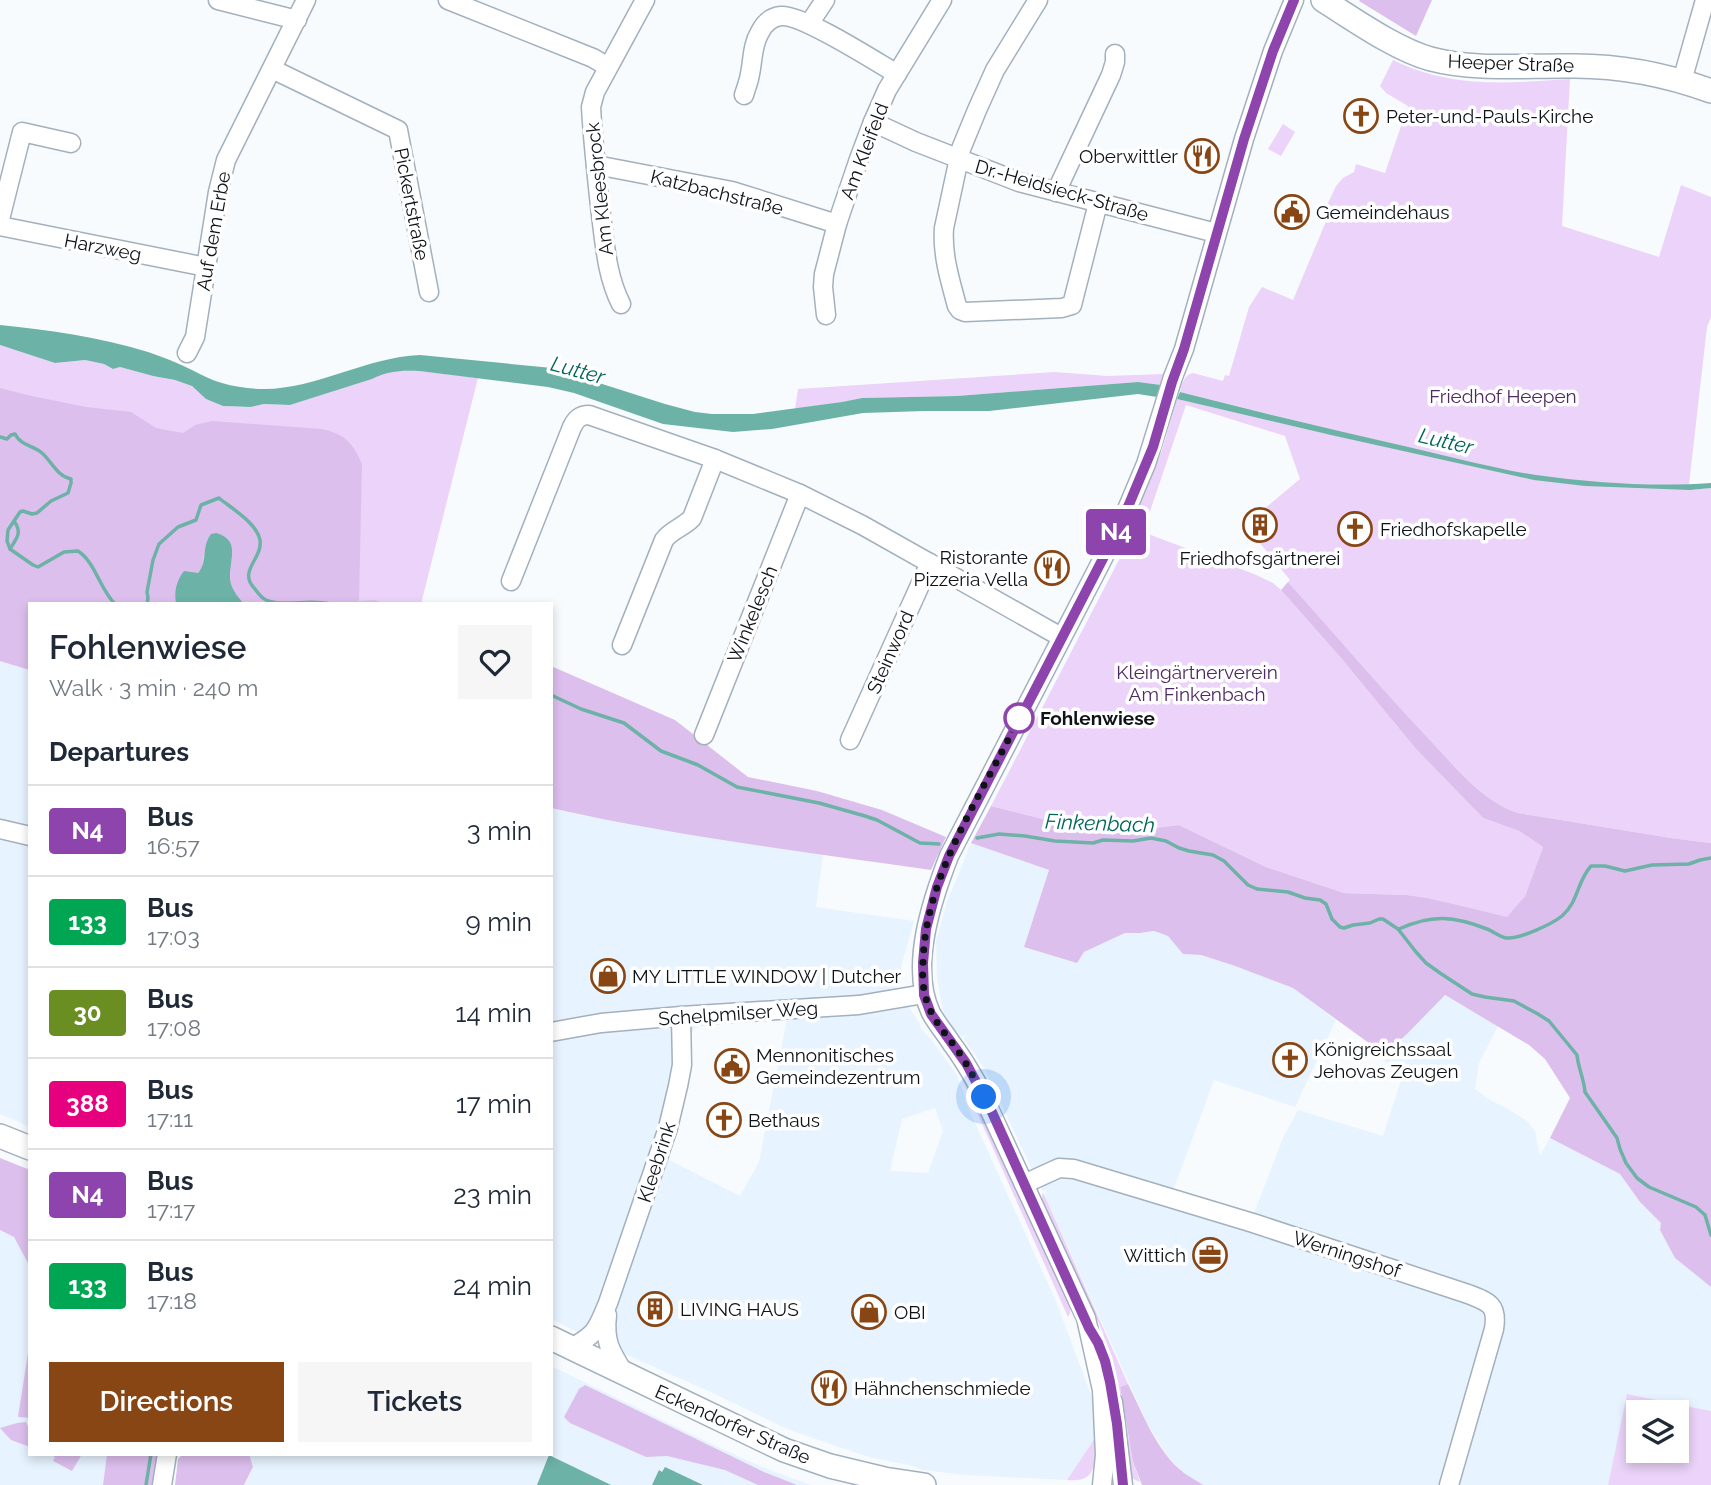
<!DOCTYPE html>
<meta charset="utf-8">
<style>
:root{--surface:#fff;--page:#f6f6f7;--text:#1f2937;--muted:#747a83;--line:#e0e1e3;--accent:#884615}
body{margin:0;font-family:Raleway,sans-serif;background:var(--page);color:var(--text);height:100vh;display:flex;flex-direction:column;font-size:26px;white-space:nowrap}
*{box-sizing:border-box;margin:0}
p{font-size:23px;color:var(--muted)}
.icon{flex:none;width:38px;height:38px;fill:none;stroke:currentColor;stroke-width:2;stroke-linecap:round;stroke-linejoin:round}
.map{position:relative;flex:1;overflow:hidden}
.panel{position:absolute;left:28px;top:602px;width:525px;height:854px;display:flex;flex-direction:column;background:var(--surface);border-radius:0px;box-shadow:0 4px 10px #0003}
.panel>*{flex:none}
.badge{padding:0 14px;border-radius:5px;font-size:24px;line-height:46px}
.fabs{position:absolute;left:1626px;top:1400px;display:grid;gap:14px}
.fabs a{display:grid;place-items:center;width:63px;height:63px;border-radius:0px;background:var(--surface);box-shadow:0 4px 10px #0003;font-size:35px}
.you{position:absolute;width:35px;height:35px;margin:-18px;border:5px solid #fff;border-radius:50%;background:#1a73e8;box-shadow:0 0 0 10px #1a73e833}
.map>.badge{position:absolute;translate:-50% -50%;box-shadow:0 0 0 4px #fff}
h2{padding:0 21px;font-size:26px;line-height:63px}
.round{display:grid;place-items:center;flex:none;width:74px;height:74px;border-radius:0px;background:var(--page)}
.head{display:flex;align-items:center;justify-content:space-between;height:119px;padding:0 21px}
h1{font-size:33px;font-weight:600;line-height:52px}
.cta{display:flex;gap:14px;margin-top:auto;padding:14px 21px}
.cta a{flex:1;height:80px;border-radius:0px;background:var(--accent);color:#fff;font-size:28px;font-weight:600;line-height:80px;text-align:center}
.cta a+a{background:var(--page);color:var(--text)}
ul{padding:0;list-style:none}
li{display:flex;align-items:center;gap:21px;height:91px;padding:0 21px;border-top:2px solid var(--line)}
li div{flex:1}
li b{display:block;font-size:26px}
li em{font-style:normal}
li .badge{min-width:77px;font-weight:700;text-align:center}
.map>svg:first-child{display:block}
.built{fill:#e7f3ff;fill-rule:evenodd}
.green{fill:#ebd3f9;fill-rule:evenodd}
.forest{fill:#ddbfee}
.water{fill:#6db2a6}
.lines{fill:none;stroke-linecap:round;stroke-linejoin:round}
.stream{stroke:#6db2a6;stroke-width:3.5}
.minor-casing{stroke:#a3b0bd;stroke-width:21}
.major-casing{stroke:#a3b0bd;stroke-width:26}
.minor{stroke:#fff;stroke-width:18}
.major{stroke:#fff;stroke-width:23}
.line-casing{stroke:#fff;stroke-width:16}
.line{stroke:#8e44ad;stroke-width:10}
.walk{stroke:#0e1318;stroke-width:7;stroke-dasharray:0 12.6}
.stop-dot{fill:#fff;stroke:#8e44ad;stroke-width:3.5}
.labels{text-anchor:middle;dominant-baseline:central;stroke-width:7;stroke-linejoin:round;paint-order:stroke}
.street-label{font-size:19px;fill:#0e1318;stroke:#fff}
.poi-label{font-size:19px;fill:#0e1318;stroke:#fff;text-anchor:start}
.park-label{font-size:19px;fill:#4f2961;stroke:#fff}
.stop-label{font-size:19px;font-weight:bold;fill:#0e1318;stroke:#fff;text-anchor:start}
.water-label{font-size:21px;font-style:italic;fill:#01665b;stroke:#fff}
</style>
<div class="map">
<svg width="1711" height="1485" viewBox="0 0 1711 1485">
<rect width="100%" height="100%" fill="#f8fbfe"/>
<g class="built">
<polygon points="0,661 30,670 30,1127 0,1114"/>
<path d="M551,808l34,8 98,17 140,22 -7,52 98,14 -13,46 1,5 -5,16 24,38h-2l14,16 24,33 7,18 2,10 89,196 38,101 2,38 -28,42 -102,-5 -43,-5 -9,-4 -44,-9 -36,-12 -48,-17 -72,-35 -109,-48 -53,-26zM787,1019l-28,143 -19,34 -71,-36 18,-77 3,-47 4,-7 17,-8zM935,1108l8,23 -15,42 -38,-2 12,-52z"/>
<polygon points="971,843 1049,870 1024,947 1084,952 1125,933 1140,933 1154,931 1160,933 1168,936 1183,954 1200,955 1235,966 1293,988 1336,1020 1295,1107 1214,1080 1173,1191 1253,1216 1283,1138 1298,1110 1383,1136 1403,1074 1378,1057 1378,1055 1385,1054 1406,1035 1444,995 1498,1026 1479,1063 1475,1089 1490,1100 1508,1109 1527,1121 1535,1131 1540,1156 1550,1138 1620,1174 1640,1202 1662,1223 1675,1258 1711,1287 1711,1411 1627,1394 1608,1485 1203,1485 1182,1472 1167,1455 1148,1425 1046,1198 1045,1189 1043,1192 984,1068 964,1039 966,1034 962,1037 948,1023 944,1014 937,979 936,941 947,902"/>
<polygon points="0,1230 14,1236 30,1267 30,1340 19,1417 30,1418 30,1454 107,1454 103,1485 0,1485"/>
<polygon points="551,1366 718,1447 762,1467 811,1485 245,1485 253,1467 249,1454 551,1454"/>
</g>
<g class="green">
<path d="M1393,60c59,29 114,23 177,19l-8,147 97,31 22,-72 30,12v120l-4,10 -18,157 1,6 21,-2v355l-40,-5 -153,-25c-37,-12 -64,-48 -90,-75 -48,-51 -93,-104 -140,-156l2,-2 -45,-55 55,-46 -15,-43 -99,-31 -41,121 -10,-6 -1,-5 28,-65 15,-51 150,35 -2,-6 -145,-36c2,-9 4,-17 13,-19l30,8 2,-6 4,1 20,-69 13,-20 31,13 34,-81 -5,-3 14,-30 7,-8 11,-6 2,-8 29,9 23,-67 -22,-13 -6,-7z"/>
<polygon points="1283,124 1295,132 1281,156 1268,149"/>
<polygon points="0,345 55,363 85,360 104,364 113,369 120,367 153,376 175,380 192,386 206,399 223,406 251,407 264,404 290,405 372,379 384,373 399,370 419,371 478,378 421,604 30,604 30,670 0,661"/>
<polygon points="1055,372 1108,376 1164,374 1161,385 1138,382 957,396 862,398 842,402 795,409 798,389"/>
<polygon points="1134,531 1143,532 1254,574 1273,583 1281,590 1341,658 1416,749 1483,818 1519,831 1543,847 1525,896 1507,918 1428,898 1407,895 1344,893 1266,867 1179,825 1138,830 1086,830 991,806"/>
<polygon points="968,1077 1071,1302 1070,1313 1068,1317 963,1081"/>
<polygon points="1043,1192 1128,1384 1120,1387 1133,1462 1140,1482 1131,1478 1127,1460 1109,1357 1103,1333 1089,1300 1057,1241 1041,1203"/>
<path d="M1627,1394l84,17v74h-103zM1638,1412h38v39h-38z"/>
<path d="M1095,1438c-1,24 4,45 -28,42z"/>
</g>
<g class="forest">
<polygon points="1360,0 1432,0 1416,36 1359,1"/>
<path d="M0,388l27,7 59,12 45,5 25,16 27,5 12,-8 17,-4 109,8c23,4 32,14 41,35l-3,137 16,-1 11,4h-142c-5,-6 -11,-13 -13,-20 -5,-17 14,-52 -20,-50l-8,23 -1,11 -27,28 1,8h-146v66l-30,-9z"/>
<path d="M1288,582c47,52 92,105 140,156 26,27 53,63 90,75l153,25 40,5v444l-36,-29 -15,-28 1,-7 -21,-21 -20,-28 -70,-36 20,-40 -25,-39 -16,-14 -84,-50 -39,40 -22,19 -91,-66 -58,-22 -34,-11 -18,-1 -15,-18 -8,-3 -6,-2 -14,2h-15l-41,19 -7,11 -53,-16 25,-77 -78,-27 20,-37 95,24h52l41,-5 87,42 78,26 63,2 21,3 79,19 18,-21 18,-49 -24,-16 -36,-13 -67,-69 -75,-91 -60,-68z"/>
<path d="M551,666l124,54 73,57 69,14 65,19 64,27 -15,33c-126,-18 -256,-34 -380,-62z"/>
<polygon points="0,1158 30,1170 30,1267 14,1237 0,1230"/>
<polygon points="30,1340 30,1418 18,1417"/>
<path d="M1128,1384c15,30 29,68 56,89 6,4 13,8 19,12h-61l-9,-23 -13,-75z"/>
<polygon points="585,1385 764,1472 797,1485 758,1485 725,1470 667,1456 646,1457 570,1423 564,1417 579,1389"/>
<polygon points="26,1422 30,1431 30,1447 11,1440 0,1428 17,1423"/>
<polygon points="50,1454 82,1454 72,1471 53,1461 55,1457"/>
<polygon points="107,1454 161,1454 157,1485 103,1485"/>
<polygon points="183,1454 249,1454 253,1467 244,1485 175,1485 178,1459"/>
</g>
<g class="water">
<path d="M0,325c49,5 100,12 148,27 15,5 30,11 44,18 10,5 19,10 30,13 13,4 29,6 42,6 53,0 102,-32 156,-34l132,13 113,36 30,8 17,2h41l89,-12 20,-4 95,-2 181,-14 23,3 -4,12 -19,-3 -149,17h-64l-62,2 -91,16 -39,3 -70,-8 -89,-31 -26,-6 -129,-16c-18,-1 -31,0 -47,8l-82,26 -26,-1 -13,3 -28,-1 -17,-7 -14,-13 -17,-6 -22,-4 -33,-9 -7,2 -9,-5 -19,-4 -30,3 -55,-18z"/>
<path d="M1180,392c78,20 157,39 237,57 39,9 79,20 119,26 57,8 118,12 175,8v5l-21,2 -105,-4 -51,-6 -203,-45 -154,-36z"/>
<path d="M216,533c28,7 10,32 15,51 2,7 8,14 13,20h-68c-2,-12 0,-23 8,-33l14,2c10,-11 3,-26 13,-39z"/>
<polygon points="549,1455 611,1485 537,1485"/>
<polygon points="665,1467 703,1485 652,1485 659,1470 662,1472"/>
</g>
<g class="lines">
<g class="stream">
<path d="M0,437l7,2 4,-4 4,-1c6,12 18,11 27,19 10,9 15,23 29,26v4l-3,10 -17,8 -14,12 -5,1 -9,-3 -3,1 -12,18 -1,11 3,8 23,16 5,2 26,-15 14,-1c18,12 21,37 37,53"/>
<path d="M10,549c6,-10 13,-16 4,-28"/>
<path d="M147,604l1,-6 -1,-6 6,-32 6,-16 19,-17 18,-7 5,-15 18,-7c12,10 38,25 41,42 3,19 -23,31 -5,49 3,4 6,9 11,11 15,7 46,-1 64,4"/>
<polyline points="551,695 581,709 624,723 661,751 698,765 737,787 819,803 865,816 877,820 920,843 939,844"/>
<path d="M977,838l22,-4 26,2 30,5 38,2 10,-3 30,1 18,-3 15,3 13,7 10,3 24,4 11,6 24,24 9,4 31,3 17,6 15,2 6,4 6,15 8,8 4,1 9,-3 17,-2 9,-4h4l15,10 18,23 10,11 14,10 32,21 13,3 29,4 24,13 11,7 28,34c1,12 7,24 8,37l32,46 3,11 6,14 11,15 12,9 47,20 9,8 6,20"/>
<path d="M1399,929c33,-15 55,-13 88,0 6,2 14,9 20,9 13,1 45,-14 55,-22 17,-15 15,-35 29,-50h14l20,5 27,-6 37,-1 11,-4 11,-2"/>
<polyline points="146,1485 151,1454"/>
</g>
<g class="minor-casing">
<g id="minor">
<polyline points="218,0 297,20"/>
<polyline points="448,0 593,58 608,67"/>
<path d="M1038,0l-43,70 -18,40 -16,39 -17,79c-2,27 6,52 13,78l3,4 5,2 97,-4 10,-3 26,-102"/>
<polyline points="809,24 825,0"/>
<polyline points="272,69 398,130 429,292"/>
<polyline points="1682,81 1705,0"/>
<path d="M744,95c2,-7 5,-14 6,-21 3,-14 2,-29 10,-42 4,-8 11,-15 21,-16 21,-2 94,45 116,58"/>
<polyline points="873,122 916,142 1019,182 1216,233"/>
<polyline points="596,165 732,191 837,224"/>
<polyline points="1056,192 1111,75 1115,62 1115,54"/>
<polyline points="0,219 22,132 71,143"/>
<polyline points="0,226 206,267"/>
<path d="M621,304c-14,-28 -16,-58 -20,-89 -4,-36 -8,-72 -10,-108l4,-15 6,-11 44,-81"/>
<polyline points="826,315 823,287 824,274 837,224 859,159 873,122 887,90 942,0"/>
<polyline points="187,353 195,337 218,192 226,160 306,0"/>
<path d="M511,581l61,-154c4,-8 8,-12 17,-12l126,44 85,35 62,31 199,112"/>
<path d="M622,645l42,-105c7,-10 20,-13 28,-22l23,-59"/>
<polyline points="704,735 800,494"/>
<polyline points="850,740 930,563"/>
<polyline points="0,829 30,836"/>
<polyline points="551,1032 601,1023 681,1016 859,1005 924,994"/>
<path d="M1024,1184l35,-16 15,1 179,54 215,71c21,8 30,11 26,35l-45,156"/>
<path d="M607,1315c-3,26 3,36 17,58"/>
<path d="M571,1348c26,-14 26,-19 37,-45l60,-175 10,-42 4,-21 -1,-49"/>
<polyline points="1113,1402 1123,1485"/>
<polyline points="162,1485 167,1454"/>
<path d="M1102,1485l3,-30 -3,-65 -16,-72 -108,-233c-8,-14 -16,-28 -26,-41 -7,-11 -15,-20 -21,-31 -22,-46 1,-113 18,-157l149,-288 24,-47 24,-57 27,-87 11,-28 60,-210 29,-88 21,-51"/>
</g>
</g>
<g class="major-casing">
<g id="major">
<path d="M1323,0c30,19 74,50 108,59 45,12 98,6 144,7 47,0 92,9 136,25"/>
<polyline points="0,1136 30,1148"/>
<polyline points="551,1338 784,1450 830,1466 884,1479 924,1485"/>
</g>
</g>
<use href="#minor" class="minor"/>
<use href="#major" class="major"/>
</g>
<g class="lines">
<g class="line-casing">
<polyline id="line" points="1123,1485 1117,1424 1110,1382 1105,1361 1098,1343 1089,1328 991,1110 966,1063 931,1014 924,995 923,963 926,929 937,887 949,856 1110,545 1130,502 1153,447 1172,382 1184,349 1244,139 1273,51 1294,0"/>
</g>
<use href="#line" class="line"/>
<path class="walk" d="M984,1097c-8,-16 -16,-31 -26,-46 -11,-16 -25,-30 -31,-49 -4,-12 -5,-25 -4,-37 1,-90 59,-169 96,-247"/>
</g>
<defs>
<g id="church-ring" transform="scale(1.75)"><circle r="9.5" fill="#fff" stroke="#884615" stroke-width="1.5"/><path d="M-1.2-6h2.4v3.5h3.3v2.4h-3.3V6h-2.4V-.1h-3.3v-2.4h3.3Z" fill="#884615"/></g>
<g id="restaurant-ring" transform="scale(1.75)"><circle r="9.5" fill="#fff" stroke="#884615" stroke-width="1.5"/><path d="M-5-6h1v4h1v-4h1v4h1v-4h1v5L-1.5 .5V6h-2V.5L-5-1ZM5-6V6H3V1.5H1.5Q1.5-4 5-6Z" fill="#884615"/></g>
<g id="civic-ring" transform="scale(1.75)"><circle r="9.5" fill="#fff" stroke="#884615" stroke-width="1.5"/><path d="M-.6-6.5H3V-4.5H.6V-3L4-1V1h2V6H-6V1h2V-1L-.6-3ZM-1.2 2.5V6h2.4V2.5Z" fill="#884615"/></g>
<g id="building-ring" transform="scale(1.75)"><circle r="9.5" fill="#fff" stroke="#884615" stroke-width="1.5"/><path d="M-4-6H4V6H1V3H-1V6H-4ZM-2.5-4.3h1.7v1.8h-1.7ZM.8-4.3h1.7v1.8H.8ZM-2.5-1h1.7V.8h-1.7ZM.8-1h1.7V.8H.8Z" fill="#884615"/></g>
<g id="shop-ring" transform="scale(1.75)"><circle r="9.5" fill="#fff" stroke="#884615" stroke-width="1.5"/><path d="M-5-2.5h2.3a2.7 3.5 0 0 1 5.4 0H5L5.5 6h-11ZM-1.5-2.5h3a1.5 2.3 0 0 0-3 0Z" fill="#884615"/></g>
<g id="office-ring" transform="scale(1.75)"><circle r="9.5" fill="#fff" stroke="#884615" stroke-width="1.5"/><path d="M-6-3h4V-5.5h4V-3h4V5H-6ZM-1-4.5V-3h2v-1.5ZM-6 0V1H6V0Z" fill="#884615"/></g>
</defs>
<g fill-rule="evenodd">
<use href="#church-ring" x="1361" y="116"/>
<use href="#restaurant-ring" x="1202" y="156"/>
<use href="#civic-ring" x="1292" y="212"/>
<use href="#building-ring" x="1260" y="525"/>
<use href="#church-ring" x="1355" y="529"/>
<use href="#restaurant-ring" x="1052" y="568"/>
<use href="#shop-ring" x="608" y="976"/>
<use href="#church-ring" x="1290" y="1060"/>
<use href="#civic-ring" x="732" y="1066"/>
<use href="#church-ring" x="724" y="1120"/>
<use href="#office-ring" x="1210" y="1255"/>
<use href="#building-ring" x="655" y="1309"/>
<use href="#shop-ring" x="869" y="1312"/>
<use href="#restaurant-ring" x="829" y="1388"/>
</g>
<circle class="stop-dot" cx="1019" cy="718" r="14"/>
<g class="labels">
<g class="street-label">
<text transform="translate(1511 63) rotate(2)">Heeper Straße</text>
<text transform="translate(864 151) rotate(-69)">Am Kleifeld</text>
<text transform="translate(599 189) rotate(-96)">Am Kleesbrock</text>
<text transform="translate(1062 190) rotate(16)">Dr.-Heidsieck-Straße</text>
<text transform="translate(717 192) rotate(14)">Katzbachstraße</text>
<text transform="translate(412 204) rotate(79)">Pickertstraße</text>
<text transform="translate(213 231) rotate(-80)">Auf dem Erbe</text>
<text transform="translate(103 247) rotate(11)">Harzweg</text>
<text transform="translate(752 614) rotate(-68)">Winkelesch</text>
<text transform="translate(890 652) rotate(-66)">Steinword</text>
<text transform="translate(738 1013) rotate(-4)">Schelpmilser Weg</text>
<text transform="translate(656 1162) rotate(-72)">Kleebrink</text>
<text transform="translate(1347 1254) rotate(18)">Werningshof</text>
<text transform="translate(733 1424) rotate(24)">Eckendorfer Straße</text>
</g>
<g class="poi-label">
<text x="1386" y="116">Peter-und-Pauls-Kirche</text>
<text x="1178" y="156" text-anchor="end">Oberwittler</text>
<text x="1316" y="212">Gemeindehaus</text>
<text x="1380" y="529">Friedhofskapelle</text>
<text x="1028" y="557" text-anchor="end">Ristorante<tspan x="1028" dy="22">Pizzeria Vella</tspan></text>
<text x="1260" y="558" text-anchor="middle">Friedhofsgärtnerei</text>
<text x="632" y="976">MY LITTLE WINDOW | Dutcher</text>
<text x="1314" y="1049">Königreichssaal<tspan x="1314" dy="22">Jehovas Zeugen</tspan></text>
<text x="756" y="1055">Mennonitisches<tspan x="756" dy="22">Gemeindezentrum</tspan></text>
<text x="748" y="1120">Bethaus</text>
<text x="1186" y="1255" text-anchor="end">Wittich</text>
<text x="680" y="1309">LIVING HAUS</text>
<text x="894" y="1312">OBI</text>
<text x="854" y="1388">Hähnchenschmiede</text>
</g>
<g class="park-label">
<text x="1503" y="396">Friedhof Heepen</text>
<text x="1197" y="672">Kleingärtnerverein<tspan x="1197" dy="22">Am Finkenbach</tspan></text>
</g>
<g class="stop-label">
<text x="1040" y="718">Fohlenwiese</text>
</g>
<g class="water-label">
<text transform="translate(578 370) rotate(15)">Lutter</text>
<text transform="translate(1446 441) rotate(13)">Lutter</text>
<text transform="translate(1100 823) rotate(2)">Finkenbach</text>
</g>
</g>
</svg>
<div class="fabs">
<a><svg class="icon" aria-label="layers" viewBox="0 0 24 24"><path d="M12 4l9 5-9 5-9-5zM3 14l9 5 9-5"/></svg></a>
</div>
<div class="you" style="left:984px;top:1097px"></div>
<b class="badge" style="left:1116px;top:532px;background:#8e44ad;color:#fff">N4</b>
<section class="panel">
<div class="head"><div><h1>Fohlenwiese</h1><p>Walk · 3 min · 240 m</p></div><a class="round"><svg class="icon" aria-label="heart" viewBox="0 0 24 24"><path d="M12 20l-8-8c-3-5 5-10 8-4 3-6 11-1 8 4z"/></svg></a></div>
<h2>Departures</h2>
<ul>
<li><span class="badge" style="background:#8e44ad;color:#fff">N4</span><div><b>Bus</b><p>16:57</p></div><em>3 min</em></li>
<li><span class="badge" style="background:#00a651;color:#fff">133</span><div><b>Bus</b><p>17:03</p></div><em>9 min</em></li>
<li><span class="badge" style="background:#6b8e23;color:#fff">30</span><div><b>Bus</b><p>17:08</p></div><em>14 min</em></li>
<li><span class="badge" style="background:#e6007e;color:#fff">388</span><div><b>Bus</b><p>17:11</p></div><em>17 min</em></li>
<li><span class="badge" style="background:#8e44ad;color:#fff">N4</span><div><b>Bus</b><p>17:17</p></div><em>23 min</em></li>
<li><span class="badge" style="background:#00a651;color:#fff">133</span><div><b>Bus</b><p>17:18</p></div><em>24 min</em></li>
</ul>
<div class="cta"><a>Directions</a><a>Tickets</a></div>
</section>
</div>
